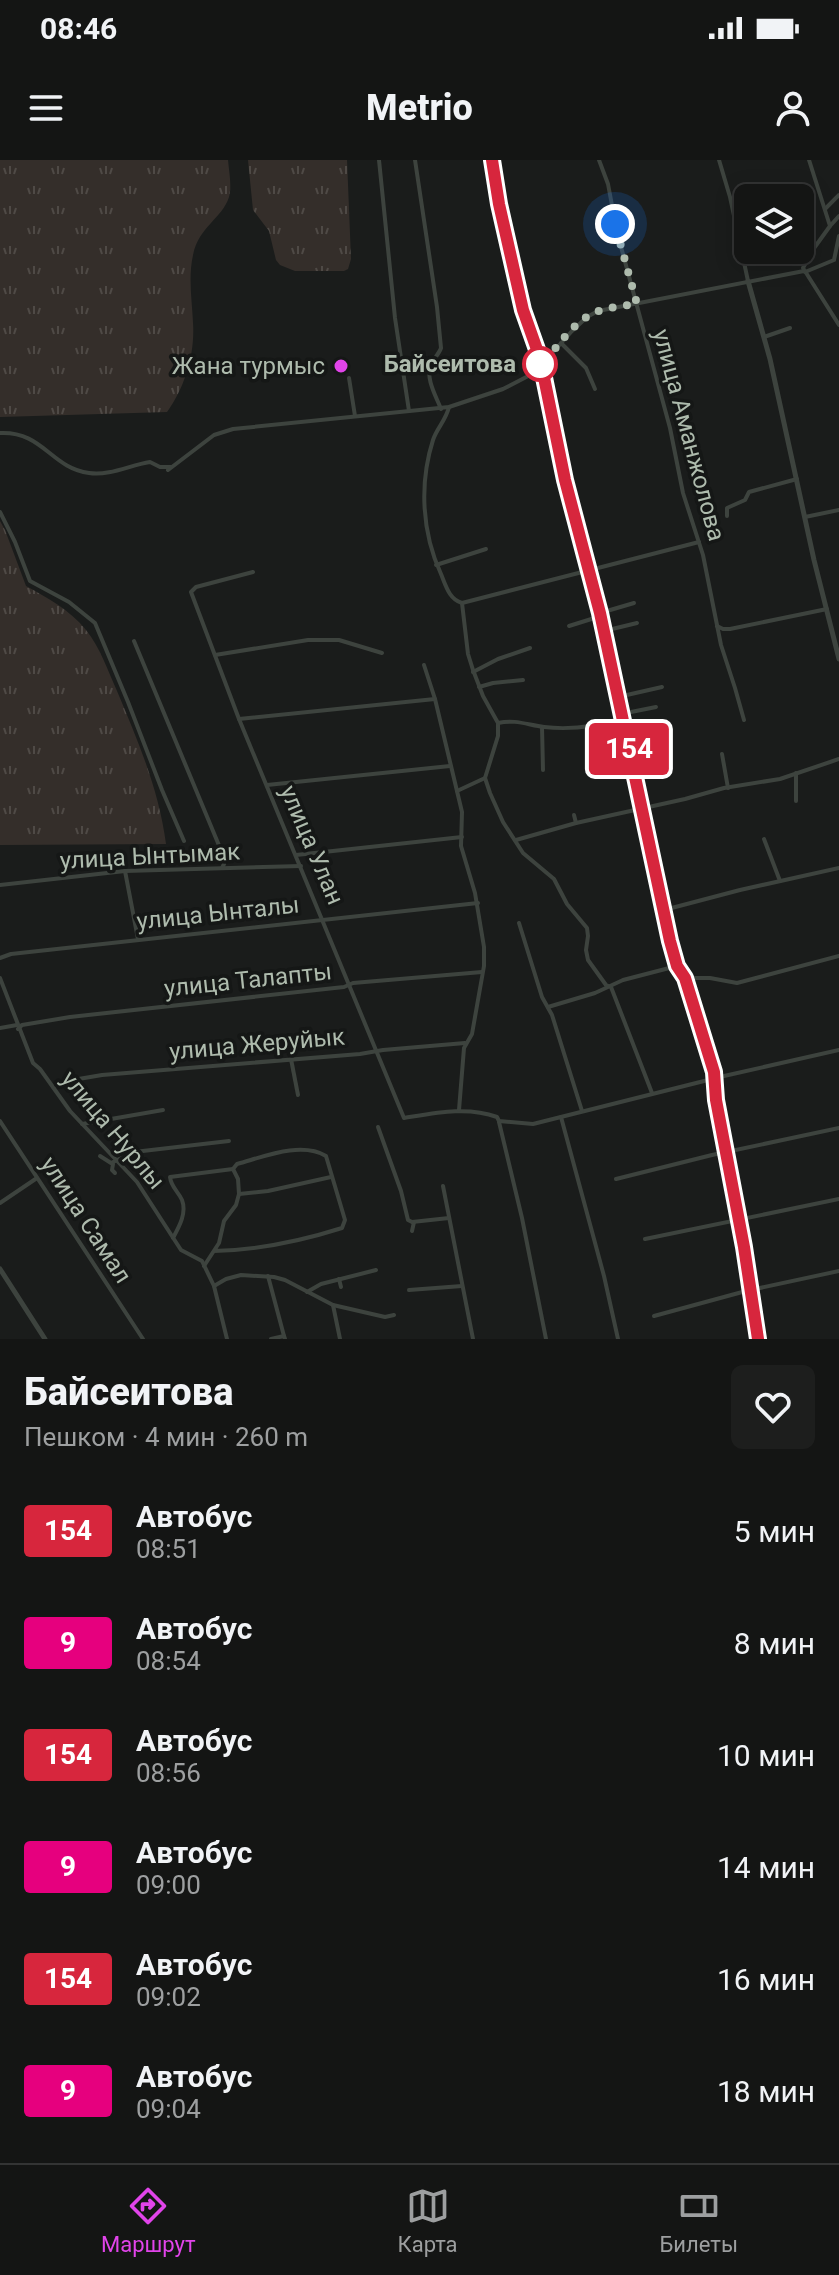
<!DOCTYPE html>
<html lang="ru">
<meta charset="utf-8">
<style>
:root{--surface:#141514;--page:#1d1e1d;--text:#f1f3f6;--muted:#9d9fa0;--line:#333434;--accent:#e144ea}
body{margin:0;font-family:Roboto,sans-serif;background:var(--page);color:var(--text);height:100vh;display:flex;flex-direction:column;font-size:30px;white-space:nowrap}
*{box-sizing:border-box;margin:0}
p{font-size:26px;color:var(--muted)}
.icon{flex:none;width:44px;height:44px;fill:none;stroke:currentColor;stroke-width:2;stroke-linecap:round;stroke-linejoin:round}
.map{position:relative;height:1179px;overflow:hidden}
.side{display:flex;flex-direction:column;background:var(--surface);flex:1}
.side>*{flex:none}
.badge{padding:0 16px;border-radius:6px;font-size:28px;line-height:52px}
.tools{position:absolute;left:734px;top:24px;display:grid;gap:16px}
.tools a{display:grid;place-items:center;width:80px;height:80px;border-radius:12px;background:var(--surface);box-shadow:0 4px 20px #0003,0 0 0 2px var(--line);font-size:40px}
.you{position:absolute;width:40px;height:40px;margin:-20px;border:6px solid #fff;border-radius:50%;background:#1a73e8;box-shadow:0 0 0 12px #1a73e833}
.map>.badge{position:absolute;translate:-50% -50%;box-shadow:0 0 0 4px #fff}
.round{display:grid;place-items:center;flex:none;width:84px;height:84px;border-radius:12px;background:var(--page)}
.overview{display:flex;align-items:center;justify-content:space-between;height:136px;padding:0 24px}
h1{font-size:38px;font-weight:800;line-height:60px}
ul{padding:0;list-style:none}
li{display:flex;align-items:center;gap:24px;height:112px;padding:0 24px}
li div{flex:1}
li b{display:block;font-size:30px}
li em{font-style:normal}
li .badge{min-width:88px;font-weight:700;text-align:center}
.status{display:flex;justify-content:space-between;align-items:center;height:56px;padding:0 40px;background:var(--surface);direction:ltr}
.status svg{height:22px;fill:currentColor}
header{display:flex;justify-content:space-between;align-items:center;height:104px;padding:0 24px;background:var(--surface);font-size:36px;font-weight:800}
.tabs{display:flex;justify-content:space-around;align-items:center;height:112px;border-top:2px solid var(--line);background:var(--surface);font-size:22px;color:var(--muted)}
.tabs a{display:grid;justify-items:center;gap:4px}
.tabs .current{color:var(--accent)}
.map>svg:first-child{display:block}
.grass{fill:url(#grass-tufts)}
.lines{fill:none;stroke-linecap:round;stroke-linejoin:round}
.minor{stroke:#3d433e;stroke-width:4}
.tertiary{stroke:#3d433e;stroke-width:5}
.line-casing{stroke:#fff;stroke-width:18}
.line{stroke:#d7263d;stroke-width:12}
.walk{stroke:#aebbad;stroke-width:8;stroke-dasharray:0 14.4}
.stop-dot{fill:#fff;stroke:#d7263d;stroke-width:4}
.poi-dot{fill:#e144ea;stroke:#151716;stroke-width:3}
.labels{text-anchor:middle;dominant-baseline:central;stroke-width:7;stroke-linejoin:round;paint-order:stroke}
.stop-label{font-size:24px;font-weight:bold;fill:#aebbad;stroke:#151716;text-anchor:end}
.poi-label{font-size:24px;fill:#aebbad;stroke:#151716;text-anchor:end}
.street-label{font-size:24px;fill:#aebbad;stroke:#151716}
</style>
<div class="status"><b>08:46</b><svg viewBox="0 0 49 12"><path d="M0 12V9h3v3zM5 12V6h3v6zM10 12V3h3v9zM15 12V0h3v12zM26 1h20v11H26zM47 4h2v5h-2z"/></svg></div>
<header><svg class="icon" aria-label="menu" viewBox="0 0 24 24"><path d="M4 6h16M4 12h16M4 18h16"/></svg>Metrio<svg class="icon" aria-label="person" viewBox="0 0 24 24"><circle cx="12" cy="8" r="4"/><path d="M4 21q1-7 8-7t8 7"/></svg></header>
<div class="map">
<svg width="839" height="1179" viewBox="0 0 839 1179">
<defs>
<pattern id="grass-tufts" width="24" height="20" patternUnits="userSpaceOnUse" patternTransform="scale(2)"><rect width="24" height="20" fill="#342e2a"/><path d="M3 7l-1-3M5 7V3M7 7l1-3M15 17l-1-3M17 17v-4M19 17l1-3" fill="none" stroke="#4f4a46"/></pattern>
</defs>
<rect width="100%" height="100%" fill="#1a1c1b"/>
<g class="grass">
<path d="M0,0h228c1,12 4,26 1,37 -7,22 -30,29 -36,58 -5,23 -1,45 0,68 2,31 -8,64 -26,89l-167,5z"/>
<polygon points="248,0 347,0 351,99 348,109 344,111 295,111 280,105 276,100 269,71 253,50"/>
<path d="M0,361l5,9 21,56c22,12 44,24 60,44 14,17 22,41 31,61 21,50 42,99 49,153l-166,1z"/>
</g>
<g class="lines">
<g class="minor">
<polyline points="379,0 395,158 409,251"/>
<path d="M415,0l22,147 4,41c-2,6 -7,10 -10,16 -6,14 5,32 10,45"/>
<polyline points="492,0 499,44 523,150 540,198 565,320 601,456 670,781 677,806 685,818 714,912 716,940 744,1087 758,1179"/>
<polyline points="599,0 608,24 617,72 670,268 683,333 703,395 721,485 735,528 744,560"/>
<polyline points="719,0 730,37 748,121"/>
<polyline points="809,0 830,66 812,91 803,108 839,165"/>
<polyline points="825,49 839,35"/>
<polyline points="830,66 839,56"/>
<polyline points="805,112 834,100 839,76"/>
<polyline points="764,177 790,168"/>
<polyline points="561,183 586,208 595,229"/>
<polyline points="349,218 355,256"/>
<path d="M449,247c-3,13 -12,21 -16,33 -14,44 -11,93 8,134 5,12 8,25 21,29l6,51 5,16 10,26 15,27v13l-13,42 5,15 13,29 20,31 31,26 13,25 20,24 1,8 -2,14 2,10 18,25 5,2 41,106"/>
<path d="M0,273c43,-2 51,35 89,40 21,3 41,-8 61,-11l10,5h11"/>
<polyline points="168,310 214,275 233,269 449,247 503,229 534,213 572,171 587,157 598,151 804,111"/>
<polyline points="0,352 15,382 30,421 69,442 95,463 128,542 162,630 184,681"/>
<polyline points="727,356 727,348 745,340 749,332 797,319"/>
<polyline points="805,357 839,350"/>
<polyline points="436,405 486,389"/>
<path d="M253,412l-57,15 -5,5 48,127 165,399c31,-5 63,-12 93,-1l2,4 34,3 191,-48 115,-26"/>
<polyline points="462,443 699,382"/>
<polyline points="600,453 634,443"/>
<polyline points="569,466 601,456"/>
<polyline points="717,466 723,469 730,469 827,449"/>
<polyline points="604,471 637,463"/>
<polyline points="134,481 223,695 224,704 222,708"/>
<polyline points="215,495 308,480 339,480 382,493"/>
<polyline points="424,505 435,539 462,652 461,686 475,733 484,787 484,806 472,874 464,888 459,950"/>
<polyline points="473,512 498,499 530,488"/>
<polyline points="479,527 493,523 523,520"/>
<polyline points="618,537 662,527"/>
<polyline points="621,554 656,547"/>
<polyline points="239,559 435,539"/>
<path d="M498,563c17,-4 30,2 46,4 25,3 54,-1 78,-9"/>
<polyline points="542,567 543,610"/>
<polyline points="628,586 669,576 670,571"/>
<polyline points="722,594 728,628"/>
<polyline points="796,613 796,641"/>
<polyline points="267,625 450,606"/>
<polyline points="457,631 485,618"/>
<polyline points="574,655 576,663"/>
<polyline points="764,679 780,721"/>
<polyline points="516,680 576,663 685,639 724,628 780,619 839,599"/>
<polyline points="296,695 462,677"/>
<polyline points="125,711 138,779"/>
<polyline points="0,725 125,711 301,706"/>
<polyline points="664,750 740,730 839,708"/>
<polyline points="519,763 542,837 552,855 582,951"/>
<path d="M0,798l11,-4c155,-18 311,-34 467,-51"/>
<polyline points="0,818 33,903 40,909 70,951 137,1022 181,1090 202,1101 214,1126 227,1179"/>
<polyline points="686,818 710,818 737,823 839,796"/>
<polyline points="548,847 595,833 623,820 677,806"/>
<polyline points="0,868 17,865"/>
<polyline points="18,869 22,865 70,857 344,827 353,823 482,812"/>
<polyline points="291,899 298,935"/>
<polyline points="53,927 61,922 102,915 360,894 383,890 465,883"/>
<polyline points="561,957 604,1116 618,1179"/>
<polyline points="0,961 143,1179"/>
<polyline points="499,962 522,1058 546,1179"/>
<polyline points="82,964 163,950"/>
<polyline points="378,967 401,1031 408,1060 412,1062 449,1058"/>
<polyline points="100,996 111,1003 134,992 229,981"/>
<polyline points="113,1004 112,1010 115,1013"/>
<polyline points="616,1019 712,995 839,968"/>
<polyline points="443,1026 473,1179"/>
<polyline points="239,1034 268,1031 331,1017"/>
<polyline points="0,1043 37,1018"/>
<polyline points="412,1071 414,1062"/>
<path d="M173,1078c6,-11 14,-25 9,-38 -4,-9 -11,-13 -12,-23l63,-8"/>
<polyline points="645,1079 839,1039"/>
<path d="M204,1106l15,-23 5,-22 12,-16 3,-11 -1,-15 -5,-10 4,-5c26,-7 64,-23 89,-8l19,64 -3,8c-41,13 -85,22 -128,23"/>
<polyline points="268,1116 284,1176"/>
<polyline points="339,1119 341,1127"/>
<polyline points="214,1126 226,1119 241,1115 274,1117 285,1120 333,1145 385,1157 394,1155"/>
<polyline points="409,1130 462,1126"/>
<polyline points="307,1132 321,1124 376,1110"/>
<polyline points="333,1145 340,1179"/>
<polyline points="654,1156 746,1131 839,1111"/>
<polyline points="271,1179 284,1176 285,1179"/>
</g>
<g class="tertiary">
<polyline points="748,121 770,199 814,400 839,499"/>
<polyline points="0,1109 45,1179"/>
</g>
</g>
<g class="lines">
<g class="line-casing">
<polyline id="line" points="492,0 499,44 523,150 540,198 565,320 600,453 670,781 677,806 685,818 714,912 716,940 744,1087 758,1179"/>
</g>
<use href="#line" class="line"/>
<path class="walk" d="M540,204l1,4c13,-18 28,-40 47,-52 13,-8 33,-10 49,-12l-22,-80"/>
</g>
<circle class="stop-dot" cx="540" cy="204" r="16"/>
<circle class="poi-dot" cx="341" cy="206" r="8"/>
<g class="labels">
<g class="stop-label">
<text x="516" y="204">Байсеитова</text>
</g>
<g class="poi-label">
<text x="325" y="206">Жана турмыс</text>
</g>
<g class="street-label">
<text transform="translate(689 275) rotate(75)">улица Аманжолова</text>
<text transform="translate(312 685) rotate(67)">улица Улан</text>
<text transform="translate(150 696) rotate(-3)">улица Ынтымак</text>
<text transform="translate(218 753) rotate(-6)">улица Ынталы</text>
<text transform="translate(248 820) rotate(-6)">улица Талапты</text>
<text transform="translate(257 884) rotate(-5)">улица Жеруйык</text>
<text transform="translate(113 970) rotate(50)">улица Нурлы</text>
<text transform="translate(86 1060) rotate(57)">улица Самал</text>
</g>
</g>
</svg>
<div class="tools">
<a><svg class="icon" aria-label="layers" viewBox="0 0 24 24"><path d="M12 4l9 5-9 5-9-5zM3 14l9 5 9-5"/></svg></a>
</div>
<div class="you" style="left:615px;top:64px"></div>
<b class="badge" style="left:629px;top:589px;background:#d7263d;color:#fff">154</b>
</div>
<section class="side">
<div class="overview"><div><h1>Байсеитова</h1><p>Пешком · 4 мин · 260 m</p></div><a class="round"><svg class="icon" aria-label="heart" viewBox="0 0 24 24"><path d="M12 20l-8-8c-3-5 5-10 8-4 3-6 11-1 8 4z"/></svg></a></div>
<ul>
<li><span class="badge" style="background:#d7263d;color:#fff">154</span><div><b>Автобус</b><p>08:51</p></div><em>5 мин</em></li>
<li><span class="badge" style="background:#e6007e;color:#fff">9</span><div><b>Автобус</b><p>08:54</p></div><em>8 мин</em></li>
<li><span class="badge" style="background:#d7263d;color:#fff">154</span><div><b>Автобус</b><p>08:56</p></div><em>10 мин</em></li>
<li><span class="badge" style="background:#e6007e;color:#fff">9</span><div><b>Автобус</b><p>09:00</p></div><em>14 мин</em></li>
<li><span class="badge" style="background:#d7263d;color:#fff">154</span><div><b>Автобус</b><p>09:02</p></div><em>16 мин</em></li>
<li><span class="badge" style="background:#e6007e;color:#fff">9</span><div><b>Автобус</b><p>09:04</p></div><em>18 мин</em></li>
</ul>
</section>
<nav class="tabs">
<a class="current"><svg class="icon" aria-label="directions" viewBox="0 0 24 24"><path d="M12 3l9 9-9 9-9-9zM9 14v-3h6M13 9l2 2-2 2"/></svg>Маршрут</a>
<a><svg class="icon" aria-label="map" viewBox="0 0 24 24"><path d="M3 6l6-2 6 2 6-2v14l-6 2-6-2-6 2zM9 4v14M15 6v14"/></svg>Карта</a>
<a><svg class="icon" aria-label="tickets" viewBox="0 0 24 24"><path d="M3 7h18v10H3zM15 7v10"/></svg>Билеты</a>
</nav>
